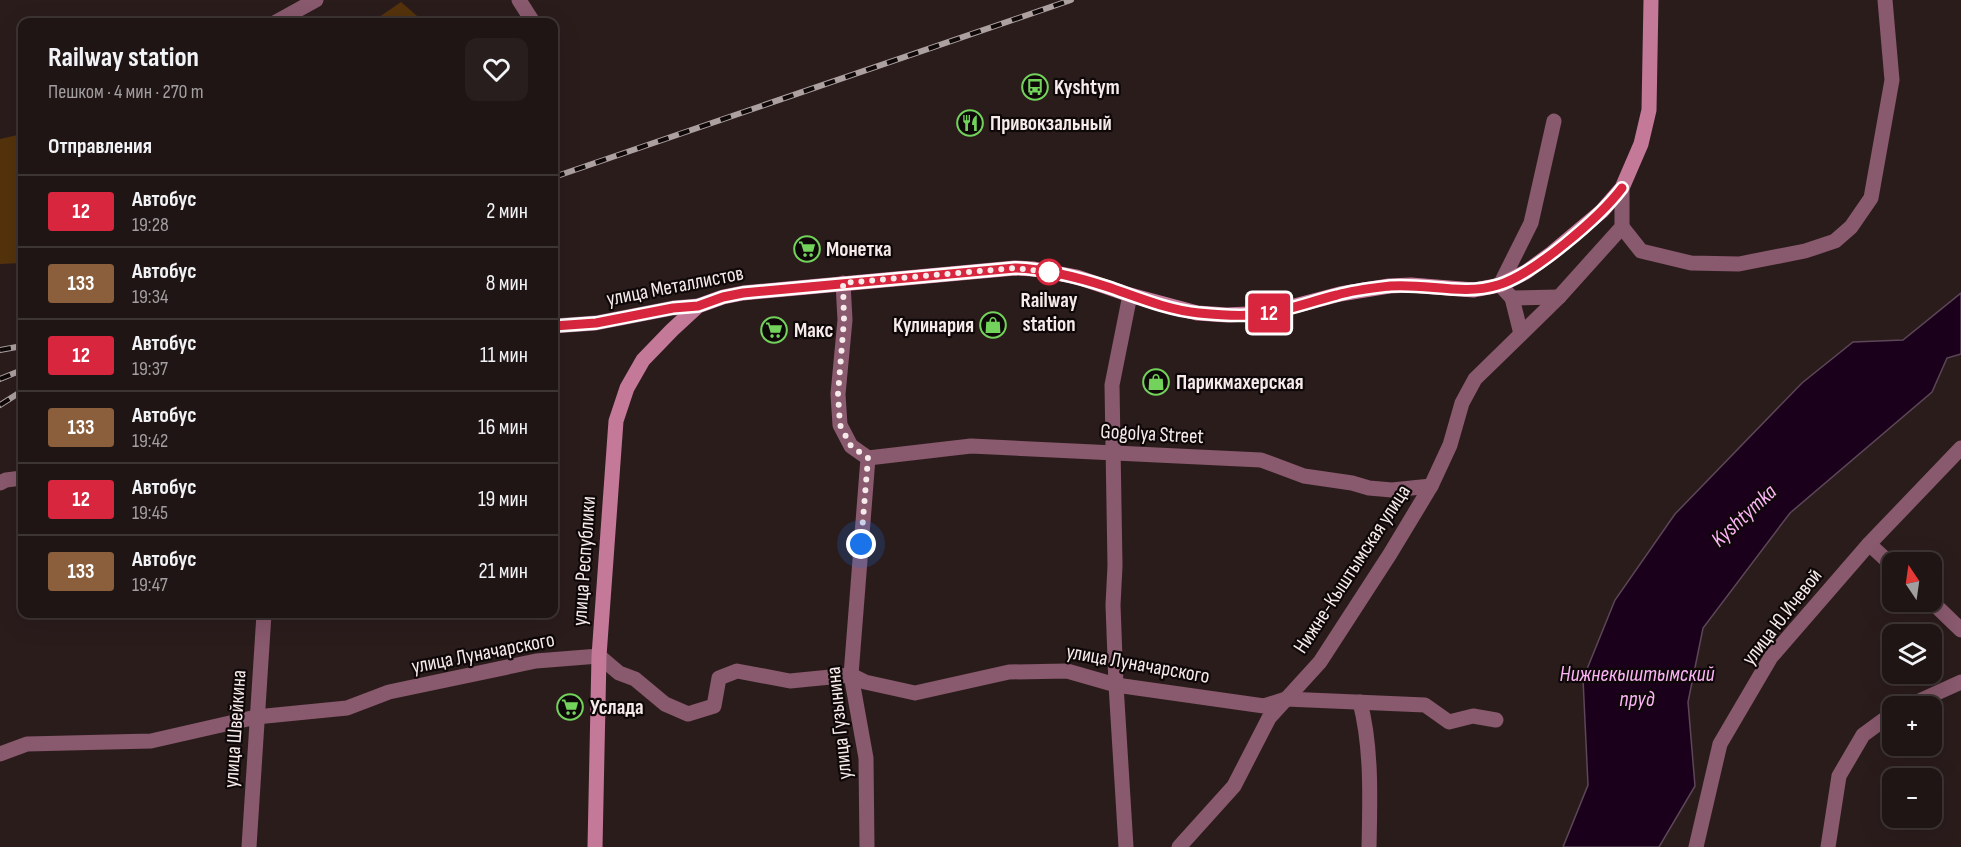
<!DOCTYPE html>
<html lang="ru">
<meta charset="utf-8">
<style>
:root{--surface:#201515;--page:#281e1e;--text:#f1f3f6;--muted:#a29fa0;--line:#3d3434}
body{margin:0;font-family:"Sofia Sans Condensed",sans-serif;background:var(--page);color:var(--text);height:100vh;display:flex;flex-direction:column;font-size:22px;white-space:nowrap}
*{box-sizing:border-box;margin:0}
p{font-size:20px;color:var(--muted)}
.icon{flex:none;width:33px;height:33px;fill:none;stroke:currentColor;stroke-width:2;stroke-linecap:round;stroke-linejoin:round}
.map{position:relative;flex:1;overflow:hidden}
.details{position:absolute;left:18px;top:18px;width:540px;height:600px;display:flex;flex-direction:column;background:var(--surface);border-radius:12px;box-shadow:0 6px 24px #0002,0 0 0 2px var(--line)}
.details>*{flex:none}
.badge{padding:0 12px;border-radius:4px;font-size:21px;line-height:39px}
.needle{width:39px;rotate:347deg}
.controls{position:absolute;left:1882px;top:552px;display:grid;gap:12px}
.controls a{display:grid;place-items:center;width:60px;height:60px;border-radius:12px;background:var(--surface);box-shadow:0 6px 24px #0002,0 0 0 2px var(--line);font-size:30px}
.you{position:absolute;width:30px;height:30px;margin:-15px;border:4px solid #fff;border-radius:50%;background:#1a73e8;box-shadow:0 0 0 9px #1a73e833}
.map>.badge{position:absolute;translate:-50% -50%;box-shadow:0 0 0 3px #fff}
h2{padding:0 30px;font-size:22px;line-height:54px}
.round{display:grid;place-items:center;flex:none;width:63px;height:63px;border-radius:12px;background:var(--page)}
.summary{display:flex;align-items:center;justify-content:space-between;height:102px;padding:0 30px}
h1{font-size:28px;font-weight:700;line-height:45px}
ul{padding:0;list-style:none}
li{display:flex;align-items:center;gap:18px;height:72px;padding:0 30px;border-top:2px solid var(--line)}
li div{flex:1}
li b{display:block;font-size:22px}
li em{font-style:normal}
li .badge{min-width:66px;font-weight:700;text-align:center}
.map>svg:first-child{display:block}
.green{fill:#54330c}
.water{fill:#1a001a;stroke:#5c4658;stroke-width:1.5}
.lines{fill:none;stroke-linecap:round;stroke-linejoin:round}
.minor{stroke:#89596d;stroke-width:15}
.secondary{stroke:#c47998;stroke-width:15}
.rail-casing{stroke:#ada0a0;stroke-width:6}
.rail{stroke:#0f0808;stroke-width:4;stroke-dasharray:11;stroke-linecap:butt}
.line-casing{stroke:#fff;stroke-width:14}
.line{stroke:#d7263d;stroke-width:9}
.walk{stroke:#f6eaea;stroke-width:6;stroke-dasharray:0 10.8}
.stop-dot{fill:#fff;stroke:#d7263d;stroke-width:3}
.labels{text-anchor:middle;dominant-baseline:central;stroke-width:4.5;stroke-linejoin:round;paint-order:stroke}
.poi-label{font-size:21px;font-weight:bold;fill:#f6eaea;stroke:#0f0808;text-anchor:start}
.street-label{font-size:21px;fill:#f6eaea;stroke:#0f0808}
.stop-label{font-size:21px;font-weight:bold;fill:#f6eaea;stroke:#0f0808}
.water-label{font-size:22px;font-style:italic;fill:#fdb4f7;stroke:#0f0808}
</style>
<div class="map">
<svg width="1961" height="847" viewBox="0 0 1961 847">
<rect width="100%" height="100%" fill="#2b1c1c"/>
<g class="green">
<polygon points="401,2 424,22 372,22"/>
<polygon points="22,134 22,263 0,264 0,139"/>
</g>
<polygon class="water" points="1961,293 1961,354 1947,358 1932,392 1790,513 1703,628 1688,702 1695,786 1659,847 1563,847 1588,785 1583,679 1615,600 1675,514 1802,383 1853,342 1903,340"/>
<g class="lines">
<g class="minor">
<polyline points="519,0 533,22"/>
<polyline points="276,22 316,0"/>
<polyline points="1622,227 1641,251 1691,263 1739,264 1805,251 1835,241 1851,227 1871,198 1892,80 1885,0"/>
<polyline points="843,283 845,320 838,394 840,425 851,446 868,458 851,675 866,758 867,847"/>
<polyline points="1512,298 1559,297"/>
<polyline points="554,326 596,323 673,308 698,306"/>
<polyline points="1521,334 1512,298 1500,285 1531,223 1554,121"/>
<polyline points="868,458 971,446 1261,460 1304,476 1352,483 1369,488 1392,490 1431,486"/>
<polyline points="0,483 6,480 22,478"/>
<polyline points="1869,544 1893,566"/>
<polyline points="1932,602 1961,630"/>
<path d="M1360,702c12,46 10,98 9,145"/>
<polyline points="1908,706 1961,682"/>
<polyline points="0,754 27,744 151,741 256,717 347,708 389,692 536,661 599,656 619,673 635,679 665,704 688,714 714,706 719,678 737,671 790,681 851,675 865,682 915,693 1009,672 1067,671 1116,685 1264,706 1286,699 1425,705 1449,722 1473,716 1496,720"/>
<polyline points="249,847 264,614"/>
<polyline points="1126,847 1116,685 1113,605 1115,566 1112,385 1130,295"/>
<polyline points="1179,847 1234,786 1269,718 1320,662 1390,554 1431,486 1450,445 1462,403 1475,379 1559,297 1622,227 1622,188"/>
<polyline points="1696,847 1720,744 1771,657 1869,544 1961,448"/>
<polyline points="1828,847 1839,776 1863,735 1893,713"/>
</g>
<polyline class="secondary" points="595,847 599,656 616,421 627,388 643,360 672,330 698,306 723,297 743,293 1015,268 1034,269 1077,277 1130,295 1197,313 1227,315 1268,313 1340,294 1389,286 1411,285 1474,290 1500,285 1526,272 1552,253 1602,211 1622,188 1641,144 1649,110 1651,0"/>
<g class="rail-casing">
<g id="rail">
<polyline points="554,177 1071,0"/>
<polyline points="0,350 22,346"/>
<polyline points="0,379 22,370"/>
<polyline points="0,405 22,391"/>
</g>
</g>
<use href="#rail" class="rail"/>
</g>
<g class="lines">
<g class="line-casing">
<path id="line" d="M554,326l42,-3 77,-15 25,-2 25,-9 20,-4 272,-25c32,1 62,9 93,19 29,10 60,23 91,26 20,2 43,4 63,1 25,-3 50,-13 75,-19 17,-5 36,-7 53,-9 37,-3 73,10 108,-1 35,-10 102,-68 124,-97"/>
</g>
<use href="#line" class="line"/>
<polyline class="walk" points="861,544 868,458 851,446 840,425 838,394 844,320 843,283 1015,268 1049,272"/>
</g>
<defs>
<g id="bus-ring" transform="scale(1.35)"><circle r="9.5" fill="#0f0808" stroke="#73d25c" stroke-width="1.5"/><path d="M-5-6H5V4H4V6H2V4H-2V6H-4V4H-5ZM-3.5-4V0h7V-4ZM-3.5 1.2v1.5H-2V1.2ZM2 1.2v1.5H3.5V1.2Z" fill="#73d25c"/></g>
<g id="restaurant-ring" transform="scale(1.35)"><circle r="9.5" fill="#0f0808" stroke="#73d25c" stroke-width="1.5"/><path d="M-5-6h1v4h1v-4h1v4h1v-4h1v5L-1.5 .5V6h-2V.5L-5-1ZM5-6V6H3V1.5H1.5Q1.5-4 5-6Z" fill="#73d25c"/></g>
<g id="supermarket-ring" transform="scale(1.35)"><circle r="9.5" fill="#0f0808" stroke="#73d25c" stroke-width="1.5"/><path d="M-6-5.5h2.5l.6 2H6L4.5 2H-2.5L-4.4-4H-6ZM-1.5 3.2a1.3 1.3 0 1 0 .1 0ZM3 3.2a1.3 1.3 0 1 0 .1 0Z" fill="#73d25c"/></g>
<g id="shop-ring" transform="scale(1.35)"><circle r="9.5" fill="#0f0808" stroke="#73d25c" stroke-width="1.5"/><path d="M-5-2.5h2.3a2.7 3.5 0 0 1 5.4 0H5L5.5 6h-11ZM-1.5-2.5h3a1.5 2.3 0 0 0-3 0Z" fill="#73d25c"/></g>
</defs>
<g fill-rule="evenodd">
<use href="#bus-ring" x="1035" y="87"/>
<use href="#restaurant-ring" x="970" y="123"/>
<use href="#supermarket-ring" x="807" y="249"/>
<use href="#shop-ring" x="993" y="325"/>
<use href="#supermarket-ring" x="774" y="330"/>
<use href="#shop-ring" x="1156" y="382"/>
<use href="#supermarket-ring" x="570" y="707"/>
</g>
<circle class="stop-dot" cx="1049" cy="272" r="12"/>
<g class="labels">
<g class="poi-label">
<text x="1054" y="87">Kyshtym</text>
<text x="990" y="123">Привокзальный</text>
<text x="826" y="249">Монетка</text>
<text x="974" y="325" text-anchor="end">Кулинария</text>
<text x="794" y="330">Макс</text>
<text x="1176" y="382">Парикмахерская</text>
<text x="590" y="707">Услада</text>
</g>
<g class="street-label">
<text transform="translate(675 286) rotate(-11)">улица Металлистов</text>
<text transform="translate(1152 434) rotate(3)">Gogolya Street</text>
<text transform="translate(584 561) rotate(-86)">улица Республики</text>
<text transform="translate(1352 569) rotate(-57)">Нижне-Кыштымская улица</text>
<text transform="translate(1782 617) rotate(-52)">улица Ю.Ичевой</text>
<text transform="translate(483 653) rotate(-11)">улица Луначарского</text>
<text transform="translate(1138 664) rotate(10)">улица Луначарского</text>
<text transform="translate(839 723) rotate(-96)">улица Гузынина</text>
<text transform="translate(235 729) rotate(-86)">улица Швейкина</text>
</g>
<g class="stop-label">
<text x="1049" y="300">Railway<tspan x="1049" dy="24">station</tspan></text>
</g>
<g class="water-label">
<text transform="translate(1744 516) rotate(-43)">Kyshtymka</text>
<text x="1637" y="674">Нижнекыштымский<tspan x="1637" dy="25">пруд</tspan></text>
</g>
</g>
</svg>
<div class="controls">
<a><svg class="needle" viewBox="-14 -14 28 28"><path d="M0-13l5 13h-10z" fill="#e53935"/><path d="M0 13l5-13h-10z" fill="#a29fa0"/></svg></a>
<a><svg class="icon" aria-label="layers" viewBox="0 0 24 24"><path d="M12 4l9 5-9 5-9-5zM3 14l9 5 9-5"/></svg></a>
<a>+</a>
<a>−</a>
</div>
<div class="you" style="left:861px;top:544px"></div>
<b class="badge" style="left:1269px;top:313px;background:#d7263d;color:#fff">12</b>
<section class="details">
<div class="summary"><div><h1>Railway station</h1><p>Пешком · 4 мин · 270 m</p></div><a class="round"><svg class="icon" aria-label="heart" viewBox="0 0 24 24"><path d="M12 20l-8-8c-3-5 5-10 8-4 3-6 11-1 8 4z"/></svg></a></div>
<h2>Отправления</h2>
<ul>
<li><span class="badge" style="background:#d7263d;color:#fff">12</span><div><b>Автобус</b><p>19:28</p></div><em>2 мин</em></li>
<li><span class="badge" style="background:#8b5e3c;color:#fff">133</span><div><b>Автобус</b><p>19:34</p></div><em>8 мин</em></li>
<li><span class="badge" style="background:#d7263d;color:#fff">12</span><div><b>Автобус</b><p>19:37</p></div><em>11 мин</em></li>
<li><span class="badge" style="background:#8b5e3c;color:#fff">133</span><div><b>Автобус</b><p>19:42</p></div><em>16 мин</em></li>
<li><span class="badge" style="background:#d7263d;color:#fff">12</span><div><b>Автобус</b><p>19:45</p></div><em>19 мин</em></li>
<li><span class="badge" style="background:#8b5e3c;color:#fff">133</span><div><b>Автобус</b><p>19:47</p></div><em>21 мин</em></li>
</ul>
</section>
</div>
